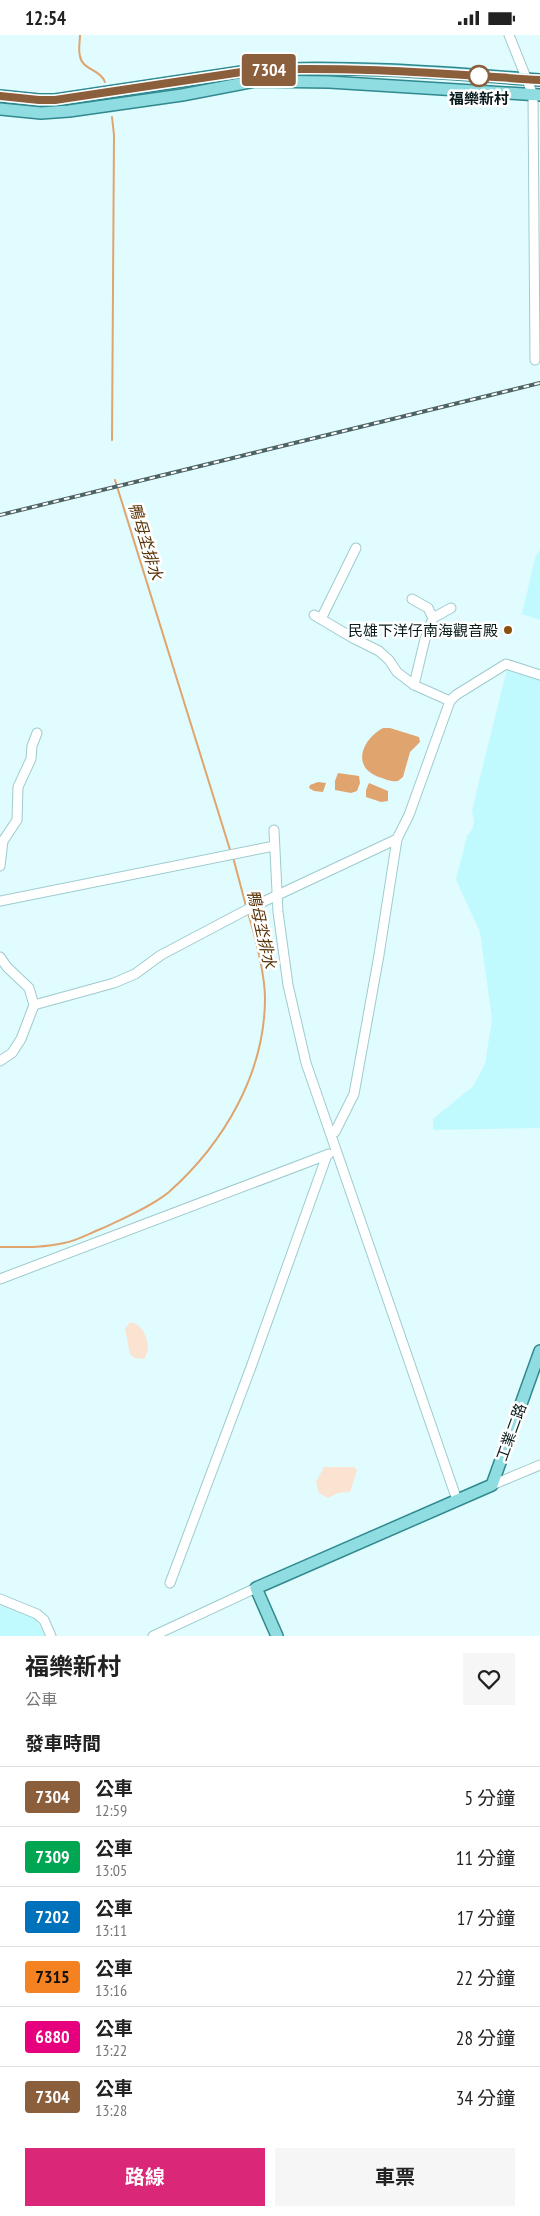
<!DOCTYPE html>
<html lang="zh-TW">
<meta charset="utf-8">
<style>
:root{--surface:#fff;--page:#f6f6f6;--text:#222;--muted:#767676;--line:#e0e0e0;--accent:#db2777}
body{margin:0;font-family:"PT Sans Narrow","Noto Sans TC",sans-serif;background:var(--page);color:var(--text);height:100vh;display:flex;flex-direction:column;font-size:19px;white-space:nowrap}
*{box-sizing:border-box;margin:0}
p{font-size:16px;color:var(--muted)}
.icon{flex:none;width:28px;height:28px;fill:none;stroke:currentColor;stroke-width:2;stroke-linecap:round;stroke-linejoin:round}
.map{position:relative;height:1601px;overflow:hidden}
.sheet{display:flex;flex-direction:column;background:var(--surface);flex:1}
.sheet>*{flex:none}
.badge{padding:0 10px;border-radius:4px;font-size:18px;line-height:32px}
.map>.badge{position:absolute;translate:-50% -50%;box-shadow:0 0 0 2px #fff}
h2{padding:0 25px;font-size:19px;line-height:45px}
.round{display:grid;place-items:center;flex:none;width:52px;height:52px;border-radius:0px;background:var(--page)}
.summary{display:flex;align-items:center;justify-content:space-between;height:85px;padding:0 25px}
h1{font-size:24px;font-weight:700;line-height:38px}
.action{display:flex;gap:10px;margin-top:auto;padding:10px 25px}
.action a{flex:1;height:58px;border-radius:0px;background:var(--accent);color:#fff;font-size:20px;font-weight:700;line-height:58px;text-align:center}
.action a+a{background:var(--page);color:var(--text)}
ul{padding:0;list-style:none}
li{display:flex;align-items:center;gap:15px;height:60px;padding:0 25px;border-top:1px solid var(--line)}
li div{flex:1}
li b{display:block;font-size:19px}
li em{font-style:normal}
li .badge{min-width:55px;font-weight:700;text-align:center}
.status{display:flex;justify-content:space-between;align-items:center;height:35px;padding:0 25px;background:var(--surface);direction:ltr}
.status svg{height:14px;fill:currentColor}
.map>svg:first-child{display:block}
.built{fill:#c0fafe}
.green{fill:#fae3d0}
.water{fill:#e0a46e}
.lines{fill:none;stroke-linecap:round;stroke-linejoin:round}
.stream{stroke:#e0a46e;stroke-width:2}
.minor-casing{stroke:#9ecbce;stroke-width:11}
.major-casing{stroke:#2f898f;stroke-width:14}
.minor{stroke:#fff;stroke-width:9}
.major{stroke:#8fdce1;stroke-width:11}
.rail-casing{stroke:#4e6365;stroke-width:4}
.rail{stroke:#fff;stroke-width:2;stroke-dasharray:5.5;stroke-linecap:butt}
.line-casing{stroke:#fff;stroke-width:11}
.line{stroke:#8b5e3c;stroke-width:8}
.stop-dot{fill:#fff;stroke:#8b5e3c;stroke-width:2.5}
.poi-dot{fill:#8b510c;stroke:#fff;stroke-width:2}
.labels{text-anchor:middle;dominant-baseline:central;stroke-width:5;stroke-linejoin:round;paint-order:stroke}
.stop-label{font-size:15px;font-weight:bold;fill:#081a1b;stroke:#fff}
.poi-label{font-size:15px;fill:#081a1b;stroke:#fff;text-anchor:end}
.street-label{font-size:15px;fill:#081a1b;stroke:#fff}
.water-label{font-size:16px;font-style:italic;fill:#5b3408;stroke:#fff}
</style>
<div class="status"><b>12:54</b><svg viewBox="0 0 49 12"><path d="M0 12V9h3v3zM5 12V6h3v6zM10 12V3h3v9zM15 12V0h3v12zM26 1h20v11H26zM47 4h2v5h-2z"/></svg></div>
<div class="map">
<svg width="540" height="1601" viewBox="0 0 540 1601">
<rect width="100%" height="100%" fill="#e1fcfe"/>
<g class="built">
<polygon points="540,514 540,585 522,579 535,523"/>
<polygon points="509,626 540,634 540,1093 433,1095 433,1084 473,1051 485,1029 492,984 480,897 456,845 467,801 472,795 474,787 472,775"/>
<polygon points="0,1571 36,1584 45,1601 0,1601"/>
</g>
<g class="green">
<path d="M130,1287c14,3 18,17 18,29l-4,8 -10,-1 -4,-4 -5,-25z"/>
<polygon points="324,1432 354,1432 357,1435 350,1457 338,1458 328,1463 319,1458 316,1447"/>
</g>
<g class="water">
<path d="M383,693h7l29,9 1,5 -10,10 -7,25 -5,4c-6,1 -11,-1 -16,-3 -31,-9 -22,-37 1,-50z"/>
<polygon points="338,738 359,741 360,748 357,756 351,758 335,755 335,746"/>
<polygon points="318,747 326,748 323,757 314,756 309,753 310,750"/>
<polygon points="369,748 388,756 388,766 381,767 366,762 366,755"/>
</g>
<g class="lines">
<g class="stream">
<path d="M80,0c0,7 -2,15 0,21 2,14 20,13 25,26"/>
<polyline points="112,405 114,100 112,82"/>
<polyline points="115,445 231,818"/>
<polyline points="233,822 246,871"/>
<path d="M0,1212c21,0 43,1 64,-4 13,-2 26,-10 39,-15 20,-9 49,-22 66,-36 55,-49 96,-119 96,-194 0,-23 -10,-63 -17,-85"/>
</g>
<g class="minor-casing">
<g id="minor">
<polyline points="509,0 533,60 535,325"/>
<polyline points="412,564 428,573 433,583"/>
<polyline points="314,580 353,603 379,616 389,625 397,637 414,650"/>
<polyline points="321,584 356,513"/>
<polyline points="450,666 414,650 425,604 433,583 451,573"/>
<polyline points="274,795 278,877 288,950 306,1028 457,1465"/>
<polyline points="0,831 3,806 17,785 18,752 31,724 32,711 37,698"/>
<polyline points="0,866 274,811"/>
<polyline points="0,922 7,932 29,953 34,970 21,1004 12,1018 0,1026"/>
<polyline points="34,970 114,948 135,939 161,920 250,873 397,804 409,780 450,666 456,660 506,629 540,640"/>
<polyline points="335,1097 354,1059 379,920 397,804"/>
<polyline points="0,1244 329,1119"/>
<polyline points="492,1450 540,1430"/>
<polyline points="170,1548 251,1332 327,1120"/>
<polyline points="0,1564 37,1579 44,1585 51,1601"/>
<polyline points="153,1601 256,1553"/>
</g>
</g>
<g class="major-casing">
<g id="major">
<path d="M0,61l39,4h16l200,-30c95,-5 191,3 285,10"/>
<polyline points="0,74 41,78 69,76 182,60 256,46 329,47 540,60"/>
<polyline points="277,1601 256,1553 492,1450 540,1316"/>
</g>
</g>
<use href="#minor" class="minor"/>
<use href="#major" class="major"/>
<g class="rail-casing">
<polyline id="rail" points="0,480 540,348"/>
</g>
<use href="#rail" class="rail"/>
</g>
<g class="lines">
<g class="line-casing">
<path id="line" d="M0,61l39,4h16l200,-30c95,-4 190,4 285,10"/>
</g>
<use href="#line" class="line"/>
</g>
<circle class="stop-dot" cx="479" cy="41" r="10"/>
<circle class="poi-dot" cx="508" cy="595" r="5"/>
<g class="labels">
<g class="stop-label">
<text x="479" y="63">福樂新村</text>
</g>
<g class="poi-label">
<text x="498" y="595">民雄下洋仔南海觀音殿</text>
</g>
<g class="street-label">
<text transform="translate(511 1397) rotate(-70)">工業二路</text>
</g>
<g class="water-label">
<text transform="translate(146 506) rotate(73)">鴨母坔排水</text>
<text transform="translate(262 894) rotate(77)">鴨母坔排水</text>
</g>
</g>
</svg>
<b class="badge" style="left:269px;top:35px;background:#8b5e3c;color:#fff">7304</b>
</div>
<section class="sheet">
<div class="summary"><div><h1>福樂新村</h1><p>公車</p></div><a class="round"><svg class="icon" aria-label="heart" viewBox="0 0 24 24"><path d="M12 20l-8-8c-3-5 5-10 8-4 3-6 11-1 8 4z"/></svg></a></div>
<h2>發車時間</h2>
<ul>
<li><span class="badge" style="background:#8b5e3c;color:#fff">7304</span><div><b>公車</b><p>12:59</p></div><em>5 分鐘</em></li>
<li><span class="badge" style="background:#00a651;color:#fff">7309</span><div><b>公車</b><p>13:05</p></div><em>11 分鐘</em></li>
<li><span class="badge" style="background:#0072bc;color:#fff">7202</span><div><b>公車</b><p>13:11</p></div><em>17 分鐘</em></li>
<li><span class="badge" style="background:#f58220;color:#111">7315</span><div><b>公車</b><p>13:16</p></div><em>22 分鐘</em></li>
<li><span class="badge" style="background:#e6007e;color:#fff">6880</span><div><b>公車</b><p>13:22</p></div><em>28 分鐘</em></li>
<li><span class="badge" style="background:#8b5e3c;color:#fff">7304</span><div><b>公車</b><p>13:28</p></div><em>34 分鐘</em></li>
</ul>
<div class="action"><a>路線</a><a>車票</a></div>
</section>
